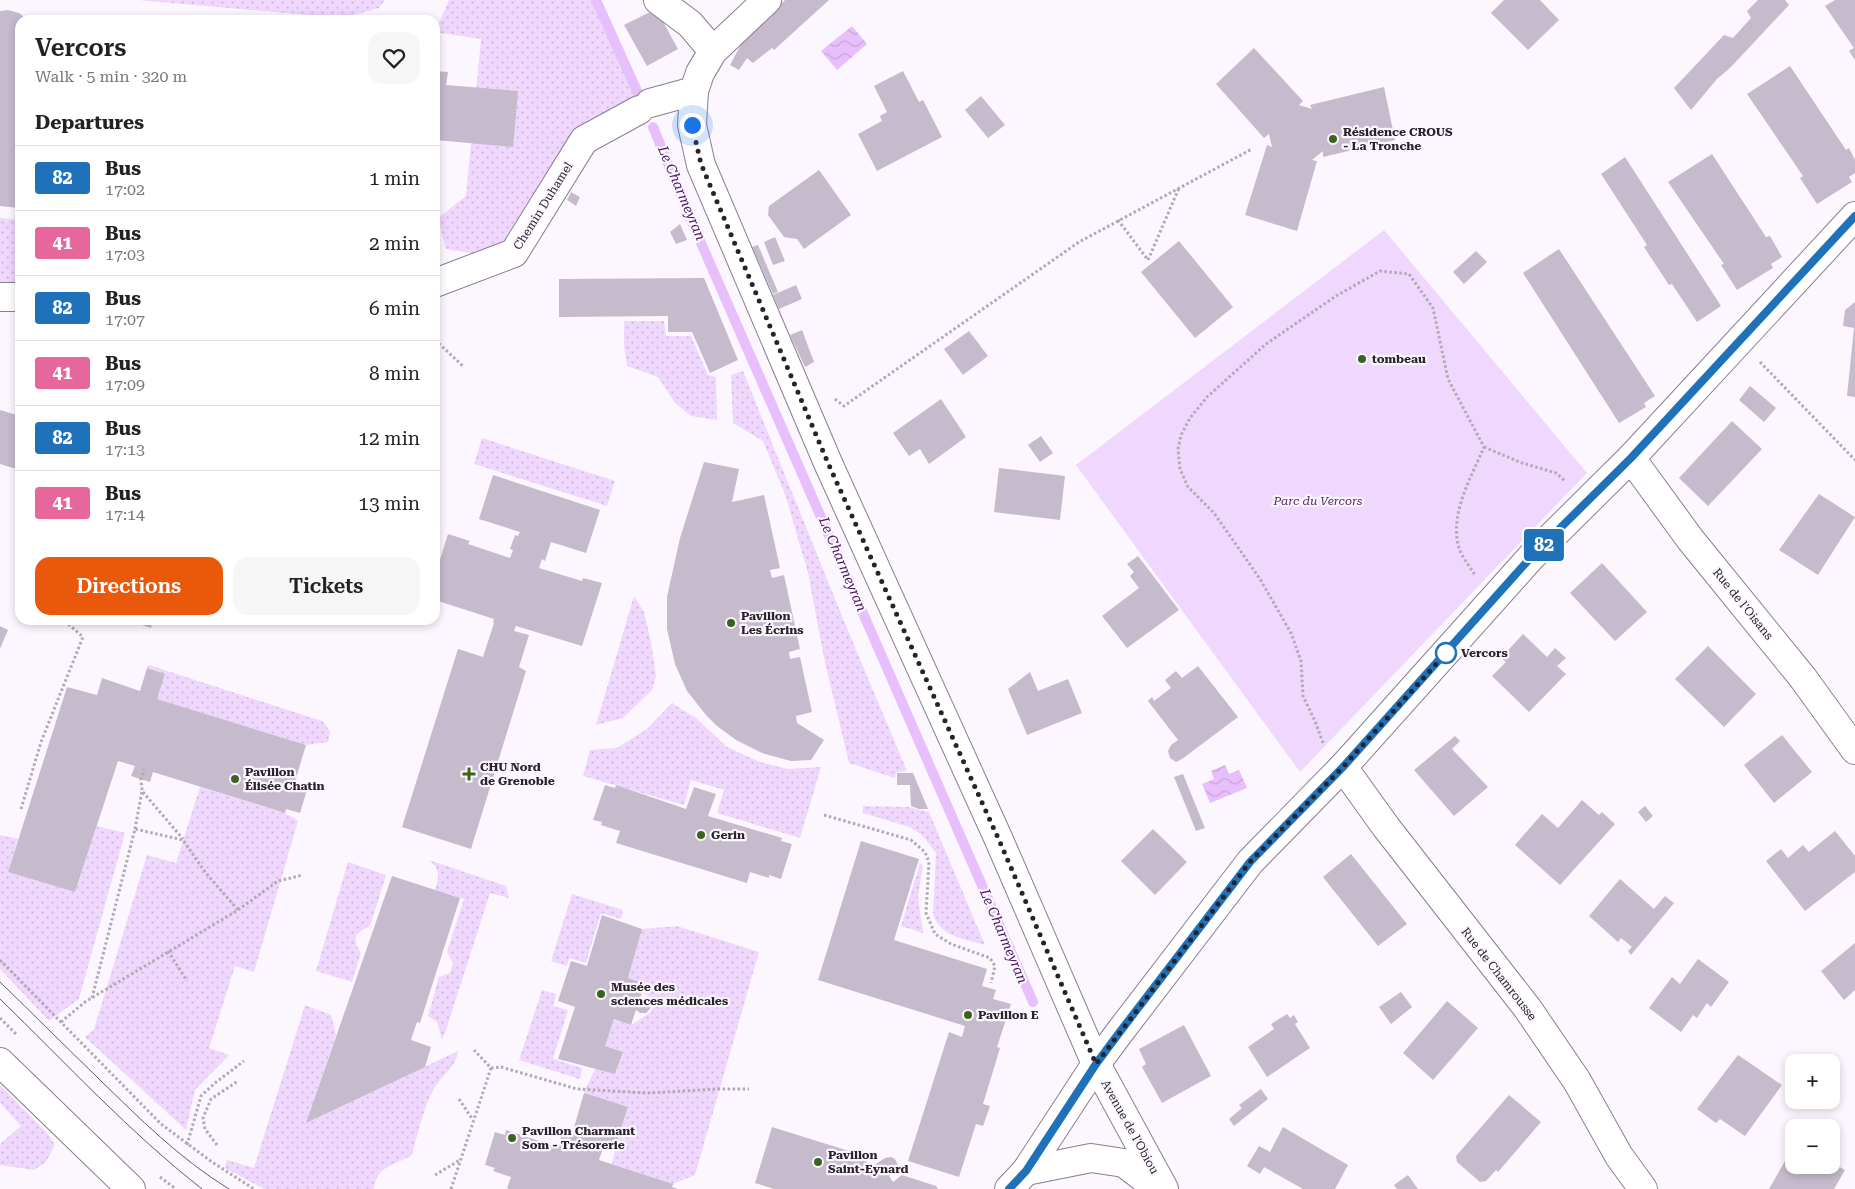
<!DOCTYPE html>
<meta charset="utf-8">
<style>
:root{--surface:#fff;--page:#f6f6f6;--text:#222;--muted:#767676;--line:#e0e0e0;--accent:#ea580c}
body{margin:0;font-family:"Roboto Serif",serif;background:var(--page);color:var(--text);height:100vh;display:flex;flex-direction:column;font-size:19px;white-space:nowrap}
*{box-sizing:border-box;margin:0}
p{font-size:16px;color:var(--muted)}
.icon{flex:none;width:28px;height:28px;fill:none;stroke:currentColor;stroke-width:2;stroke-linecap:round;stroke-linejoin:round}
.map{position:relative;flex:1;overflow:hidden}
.sheet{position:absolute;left:15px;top:15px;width:425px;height:610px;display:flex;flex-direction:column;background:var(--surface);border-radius:15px;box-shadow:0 2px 8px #0003}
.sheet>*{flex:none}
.badge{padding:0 10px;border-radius:4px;font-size:18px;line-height:32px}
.buttons{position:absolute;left:1785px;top:1054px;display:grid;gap:10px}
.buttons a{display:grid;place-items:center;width:55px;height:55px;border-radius:10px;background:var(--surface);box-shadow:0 2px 8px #0003;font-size:25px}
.you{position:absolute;width:25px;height:25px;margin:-12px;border:4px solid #fff;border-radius:50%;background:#1a73e8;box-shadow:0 0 0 8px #1a73e833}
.map>.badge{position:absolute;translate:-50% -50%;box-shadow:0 0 0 2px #fff}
h2{padding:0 20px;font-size:19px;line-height:45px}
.round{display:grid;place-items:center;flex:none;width:52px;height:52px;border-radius:15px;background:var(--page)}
.summary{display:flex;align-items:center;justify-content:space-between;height:85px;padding:0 20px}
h1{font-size:24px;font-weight:600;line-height:38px}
.primary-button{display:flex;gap:10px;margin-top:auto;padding:10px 20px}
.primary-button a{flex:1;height:58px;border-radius:15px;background:var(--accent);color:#fff;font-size:20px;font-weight:600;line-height:58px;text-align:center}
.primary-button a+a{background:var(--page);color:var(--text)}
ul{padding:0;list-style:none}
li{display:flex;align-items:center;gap:15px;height:65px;padding:0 20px;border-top:1px solid var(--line)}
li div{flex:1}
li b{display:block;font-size:19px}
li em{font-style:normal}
li .badge{min-width:55px;font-weight:700;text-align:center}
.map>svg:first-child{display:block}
.grass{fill:url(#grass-dots)}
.park{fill:#f0d7fd}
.water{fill:url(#water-waves)}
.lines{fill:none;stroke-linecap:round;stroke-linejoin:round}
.stream{stroke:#e8bffd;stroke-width:10}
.building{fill:#c6bacd}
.minor-casing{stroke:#8a7e90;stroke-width:30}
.path{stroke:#b0abb2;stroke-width:3;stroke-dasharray:2.5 2.5;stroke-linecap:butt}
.minor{stroke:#fff;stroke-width:28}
.tram{stroke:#625d64;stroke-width:1}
.line-casing{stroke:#fff;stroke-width:11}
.line{stroke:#1f72b9;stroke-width:8}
.walk{stroke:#28232a;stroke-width:5;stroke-dasharray:0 9}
.poi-dot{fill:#3c631d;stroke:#fcf7ff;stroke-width:2}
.stop-dot{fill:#fff;stroke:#1f72b9;stroke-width:2.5}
.labels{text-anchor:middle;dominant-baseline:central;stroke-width:4.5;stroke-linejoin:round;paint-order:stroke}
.poi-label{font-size:12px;font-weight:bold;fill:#28232a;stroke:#fcf7ff;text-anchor:start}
.street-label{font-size:12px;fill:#28232a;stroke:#fcf7ff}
.park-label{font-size:12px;font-style:italic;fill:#4f1d64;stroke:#fcf7ff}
.stop-label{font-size:12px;font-weight:bold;fill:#28232a;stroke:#fcf7ff;text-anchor:start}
.water-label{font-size:14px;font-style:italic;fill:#47145b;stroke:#fcf7ff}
</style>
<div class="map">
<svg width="1855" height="1189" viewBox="0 0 1855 1189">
<defs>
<pattern id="grass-dots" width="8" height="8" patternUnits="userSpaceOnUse" patternTransform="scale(1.25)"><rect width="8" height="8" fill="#f0d7fd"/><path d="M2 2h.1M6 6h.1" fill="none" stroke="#ceb8d9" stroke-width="1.8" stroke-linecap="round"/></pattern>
<pattern id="water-waves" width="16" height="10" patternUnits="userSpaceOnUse" patternTransform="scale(1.25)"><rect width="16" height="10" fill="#e8bffd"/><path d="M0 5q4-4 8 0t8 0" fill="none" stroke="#c7a4d9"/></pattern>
</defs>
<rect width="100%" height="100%" fill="#fcf7ff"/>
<g class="grass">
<polygon points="138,0 385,0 379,8 342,18"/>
<polygon points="449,0 596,0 641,100 601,123 514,244 483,255 446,249 438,218 466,196 481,39 435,32"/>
<polygon points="0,218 20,220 20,284 0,282"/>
<polygon points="624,321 664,321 666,336 691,336 708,375 716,377 717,420 691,416 675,403 658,377 627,366 624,346"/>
<polygon points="743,371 844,621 907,771 896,772 895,778 849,763 824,658 808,573 786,497 763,441 733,423 731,375"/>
<polygon points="482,438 615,481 607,506 474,464"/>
<polygon points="634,596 644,612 651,642 656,676 652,690 623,718 596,725"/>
<polygon points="149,665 322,721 330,731 328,742 306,745 157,699 165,674 147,668"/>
<polygon points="672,703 696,718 727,747 760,762 788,769 821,767 800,838 717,813 724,790 691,780 684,805 583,776 590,750 617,748 647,729"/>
<polygon points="200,787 285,813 298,821 254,972 235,966 209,1048 229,1055 195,1090 186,1130 85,1037 94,1029 147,855 176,863"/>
<path d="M863,806l45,1 21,5 56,133c-20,-6 -47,-9 -52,-32l3,-60 -15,-19 -12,-7 -46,-14z"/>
<polygon points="97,826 125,833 79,999 49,1021 0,969 0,835 18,839 8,872 75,892"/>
<path d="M429,860l77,26 3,12 -19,-5 -44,137 -4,10 -5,-18 -9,-6 11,-39 11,-4 3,-10 -6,-11 17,-53 -29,-9c4,-14 6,-20 -6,-30z"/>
<path d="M348,862l38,13 -16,51c-15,7 -19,12 -9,27l-9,29 -36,-11z"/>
<polygon points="920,863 923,865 918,897 923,933 901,926"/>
<polygon points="572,894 623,910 621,919 601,913 586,963 569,958 567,966 551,961"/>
<polygon points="677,926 759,952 695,1175 673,1184 612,1164 616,1145 628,1108 584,1093 595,1069 602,1069 616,1073 623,1052 605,1046 614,1019 631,1025 651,1012 654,1000 642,992 645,984 628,978 642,929"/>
<polygon points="542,990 556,994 553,1006 568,1010 553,1059 582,1068 580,1079 519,1060"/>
<path d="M305,1005l26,10 5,20 -30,88 152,-72c-2,16 -15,23 -23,36 -10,16 -18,49 -23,68 -18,11 -35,10 -38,34h-110l-39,-21 2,-8 27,8z"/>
<polygon points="0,1085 48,1134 55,1145 46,1162 34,1170 0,1165 0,1144 21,1126 0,1103"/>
</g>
<polygon class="park" points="1384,230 1587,473 1300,772 1076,465"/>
<g class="water">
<polygon points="852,26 867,44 837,70 821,51"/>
<polygon points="1225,765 1229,774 1239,770 1247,788 1210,803 1202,784 1214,779 1211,771"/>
</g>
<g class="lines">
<g class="stream">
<polyline points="596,0 641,100"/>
<polyline points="653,127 691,220 1033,1002"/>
</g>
</g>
<g class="building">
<polygon points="785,0 829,0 774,50 772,48 753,63 747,58 739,70 730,65 744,39"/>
<polygon points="1504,0 1540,0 1559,20 1528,50 1491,13"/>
<polygon points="1758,0 1785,0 1789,5 1731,67 1717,79 1691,110 1674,88 1724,35 1733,38 1751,18 1747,11"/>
<polygon points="1835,0 1855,0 1855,60 1849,51 1854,48 1825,6"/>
<polygon points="656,9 678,49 647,66 624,25"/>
<polygon points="8,10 19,13 28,20 20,20 20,208 0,206 0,11"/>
<polygon points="1254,48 1303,101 1299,105 1312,109 1310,105 1384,87 1395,140 1323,157 1323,151 1312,160 1317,161 1297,231 1245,215 1267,145 1272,147 1269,134 1264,138 1216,84"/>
<polygon points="1790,66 1846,150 1849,148 1855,160 1855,173 1849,177 1852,182 1817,204 1800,178 1803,176 1747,94"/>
<polygon points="435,71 448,72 446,85 518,91 513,147 435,140"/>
<polygon points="903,71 919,102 923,100 942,137 877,171 858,134 882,121 880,116 887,112 874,86"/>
<polygon points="981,96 1005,125 988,138 965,110"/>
<polygon points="1712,154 1766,237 1770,236 1782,257 1771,264 1773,268 1737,290 1721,265 1724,264 1668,182"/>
<polygon points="1625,157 1721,306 1697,322 1672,284 1669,285 1644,247 1647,245 1601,174"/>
<polygon points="819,170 851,215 804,249 797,239 784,237 768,215 769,206"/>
<polygon points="571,192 580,197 576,206 567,200"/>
<polygon points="680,224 687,240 676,244 670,232"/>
<polygon points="775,237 785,261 773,265 764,242"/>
<polygon points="1179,241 1233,307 1195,338 1141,272"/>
<polygon points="758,245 778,292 773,294 752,247"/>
<polygon points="1559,249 1655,396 1644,403 1646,407 1619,423 1523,273"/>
<polygon points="1476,251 1487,262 1464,284 1453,272"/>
<polygon points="704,278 738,360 710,373 692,332 668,332 668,316 559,317 559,279"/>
<polygon points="796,285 802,299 779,309 773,295"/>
<polygon points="1855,302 1855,397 1847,396 1854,328 1843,326 1845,310"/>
<polygon points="802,330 814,362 805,367 790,335"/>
<polygon points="969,331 988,356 963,375 944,349"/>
<polygon points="1750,386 1776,408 1764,422 1739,400"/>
<polygon points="941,399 966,437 929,464 920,449 909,456 893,433"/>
<polygon points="0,410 17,415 16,419 20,420 20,470 0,464"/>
<polygon points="1732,421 1762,449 1708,506 1679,478"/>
<polygon points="1041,436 1053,453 1040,462 1028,445"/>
<polygon points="704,462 739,469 732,502 764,495 780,568 770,570 772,578 784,575 800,649 789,652 790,659 800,657 812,712 796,716 797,723 824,740 811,760 791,761 776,757 762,753 736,740 717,726 706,715 687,691 675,664 667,629 667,597 680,538"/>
<polygon points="999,468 1065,476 1060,520 994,512"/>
<polygon points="493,475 600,510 586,553 551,542 545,561 542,559 539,568 582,581 583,578 602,583 582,646 516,626 514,631 529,635 519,667 526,671 471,849 402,827 458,649 483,657 494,623 493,622 494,619 435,600 435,576 448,534 470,541 468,544 510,558 513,550 510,549 515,535 518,536 520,532 479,519"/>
<polygon points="1819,494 1855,517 1818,575 1779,550"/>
<polygon points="1138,556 1179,610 1127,648 1102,616 1139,588 1130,576 1134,572 1127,564"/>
<polygon points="1602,563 1647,612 1615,641 1570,593"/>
<polygon points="127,620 153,620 151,628"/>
<polygon points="0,626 8,630 0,649"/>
<polygon points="1523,634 1547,657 1555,648 1566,658 1557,666 1566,674 1529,712 1492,676 1506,662 1501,658"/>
<polygon points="1708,646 1756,694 1724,727 1675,679"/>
<polygon points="1198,666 1238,717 1182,759 1176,762 1170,758 1168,751 1171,745 1178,740 1148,701 1152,697 1154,701 1171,688 1165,680 1176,671 1182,678"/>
<polygon points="147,668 165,674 157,699 306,745 294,785 307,790 300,813 286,809 285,813 153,772 150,782 131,776 135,766 118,761 75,892 8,872 67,687 97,695 102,678 140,691"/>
<polygon points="1030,672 1038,691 1068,679 1082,713 1027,735 1008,689"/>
<polygon points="1782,735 1812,772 1774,803 1744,765"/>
<polygon points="1455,736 1460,741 1452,749 1488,787 1454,816 1414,770"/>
<polygon points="897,773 913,773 928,809 919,809 911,806 910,785 897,785"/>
<polygon points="1183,774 1205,828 1196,831 1174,777"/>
<polygon points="605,785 615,788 616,785 686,809 694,787 716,794 708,816 782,838 781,841 792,844 781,879 769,875 769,878 750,872 747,883 616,843 620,831 601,825 602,822 593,820"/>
<polygon points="1582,800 1599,815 1602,812 1615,824 1560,885 1515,845 1542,814 1558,828"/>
<polygon points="1645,806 1653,816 1646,822 1638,812"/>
<polygon points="1153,829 1187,862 1155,895 1121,861"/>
<polygon points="1835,831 1855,856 1855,872 1805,911 1766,861 1781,849 1788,858 1803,845 1809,852"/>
<polygon points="861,841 919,859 894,940 987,969 982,986 996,990 993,999 1011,1004 997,1047 1000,1048 983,1104 990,1106 983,1126 976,1124 959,1177 908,1161 949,1032 962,1037 965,1026 818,980"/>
<polygon points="1351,854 1407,924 1378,946 1323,877"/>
<polygon points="392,876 460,898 420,1023 417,1022 411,1040 431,1047 425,1067 306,1123"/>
<polygon points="1620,879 1654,909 1665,896 1674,903 1631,955 1628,951 1632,947 1621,938 1618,942 1589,916"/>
<polygon points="602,915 642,929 628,978 645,984 640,998 647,998 651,1004 650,1009 646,1013 640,1013 636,1010 631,1025 614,1019 605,1046 623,1052 615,1074 558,1059 575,1007 558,1001 571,961 587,966"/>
<polygon points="1855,943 1855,990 1844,1000 1821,971"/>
<polygon points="1698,959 1729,982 1711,1007 1707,1003 1697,1018 1693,1015 1681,1032 1649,1008 1672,977 1680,984"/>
<polygon points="1401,992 1412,1007 1391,1024 1379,1007"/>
<polygon points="1447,1001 1478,1028 1433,1080 1403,1053"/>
<polygon points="1287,1014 1290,1018 1294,1015 1298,1022 1295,1024 1310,1048 1267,1077 1248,1047 1274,1029 1271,1024"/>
<polygon points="1184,1025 1211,1076 1162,1103 1142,1067 1146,1064 1139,1049"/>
<polygon points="1738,1055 1782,1085 1745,1136 1720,1119 1716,1123 1697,1109"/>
<polygon points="1261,1089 1268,1099 1234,1126 1229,1119 1242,1108 1239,1105"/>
<polygon points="584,1093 628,1107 616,1145 605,1142 599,1160 673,1184 672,1187 678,1189 509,1189 507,1188 511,1177 493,1171 495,1168 485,1165 495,1132 505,1135 506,1130 558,1147 564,1128 573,1131"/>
<polygon points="1509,1095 1541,1122 1498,1172 1496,1170 1486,1181 1480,1182 1457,1162 1456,1156"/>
<polygon points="772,1127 868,1157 866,1164 873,1166 885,1158 891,1157 895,1159 898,1165 896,1171 889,1176 893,1182 902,1175 936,1186 938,1189 774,1189 755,1183"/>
<polygon points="1283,1127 1348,1165 1335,1189 1303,1189 1264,1167 1260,1174 1247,1166 1259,1146 1270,1152"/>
<polygon points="1794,1145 1794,1165 1831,1165 1831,1162 1845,1170 1834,1189 1769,1189"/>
<polygon points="1408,1175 1418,1189 1397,1189 1394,1185"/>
</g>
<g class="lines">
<g class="minor-casing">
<g id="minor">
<polyline points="658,0 690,24 713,51"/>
<polyline points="767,0 713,51 700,73 694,91 692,125 701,165 828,463 999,840 1096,1064 1164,1189"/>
<polyline points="650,103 694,91"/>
<polyline points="435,283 514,253 584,140 639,110"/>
<polyline points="0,297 20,297"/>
<polyline points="1631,458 1690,539 1803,678 1855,750"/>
<polyline points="1343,767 1386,827 1528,1009 1577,1081 1619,1156 1643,1189"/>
<polyline points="0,1062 131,1189"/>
<polyline points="1026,1171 1091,1158 1124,1163 1158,1189"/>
<polyline points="1009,1189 1026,1171 1096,1064 1119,1033 1250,862 1343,767 1532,556 1631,458 1855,216"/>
</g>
</g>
<g class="path">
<polyline points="1118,220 1148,260 1179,188"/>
<polyline points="435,340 464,367"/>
<polyline points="1760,362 1855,460"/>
<polyline points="835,399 844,406 1079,242 1252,149"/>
<polyline points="1484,447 1522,463 1556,473 1565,481"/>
<path d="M1323,743l-8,-22 -12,-25 -2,-35 -10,-28 -31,-54 -46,-66 -26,-26 -8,-18 -2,-20 3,-14 9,-17 17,-21 59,-53 70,-48 44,-25 29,3 24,34 15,71 36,68c-13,31 -35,67 -25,101 3,9 11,19 16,27"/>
<polyline points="142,790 141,779 144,769"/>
<polyline points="21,809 41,742 83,637 66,622 66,620"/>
<polyline points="824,815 911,840 925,852 929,862 926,913 935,934 951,944 990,958 995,966 991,983"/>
<polyline points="135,829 142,791 183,839"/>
<polyline points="168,951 187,981"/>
<polyline points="0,960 161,1124 212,1162 254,1189"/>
<polyline points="92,998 135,829 183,840 205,872 238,910"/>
<polyline points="0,1018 17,1035"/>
<polyline points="61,1022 85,1002 238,910 278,881 303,875"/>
<polyline points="491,1068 501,1067 577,1089 648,1093 717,1089 749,1089"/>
<polyline points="459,1099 473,1120"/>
<polyline points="187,1145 201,1096 215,1083 244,1061"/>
<polyline points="217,1145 205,1129 203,1118 211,1099 238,1081"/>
<polyline points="435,1175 460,1160"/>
<polyline points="160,1177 176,1189"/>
<polyline points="451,1189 491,1068 474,1050"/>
</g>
<use href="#minor" class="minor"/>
<g class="tram">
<path d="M0,982c33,32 65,64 98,96 41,40 82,81 131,111"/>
<path d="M0,999c66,64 129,133 202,190"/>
</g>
</g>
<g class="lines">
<g class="line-casing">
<polyline id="line" points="1009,1189 1026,1171 1096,1064 1119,1033 1250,862 1343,767 1532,556 1631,458 1855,216"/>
</g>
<use href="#line" class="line"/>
<polyline class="walk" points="692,125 701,164 828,463 999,840 1096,1064 1250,862 1343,767 1446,653"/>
</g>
<g class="poi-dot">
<circle cx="1333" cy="139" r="5"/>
<circle cx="1362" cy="359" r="5"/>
<circle cx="731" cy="623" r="5"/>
<path d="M466.5 766.5h5v5h5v5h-5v5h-5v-5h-5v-5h5z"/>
<circle cx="235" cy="779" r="5"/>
<circle cx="701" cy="835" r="5"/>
<circle cx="601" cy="994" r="5"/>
<circle cx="968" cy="1015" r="5"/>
<circle cx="512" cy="1138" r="5"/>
<circle cx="818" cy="1162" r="5"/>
</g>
<circle class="stop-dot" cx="1446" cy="653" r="10"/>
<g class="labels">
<g class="poi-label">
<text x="1343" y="132">Résidence CROUS<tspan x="1343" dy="14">- La Tronche</tspan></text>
<text x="1372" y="359">tombeau</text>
<text x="741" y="616">Pavillon<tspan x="741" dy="14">Les Écrins</tspan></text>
<text x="480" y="767">CHU Nord<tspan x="480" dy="14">de Grenoble</tspan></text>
<text x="245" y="772">Pavillon<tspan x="245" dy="14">Élisée Chatin</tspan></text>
<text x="711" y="835">Gerin</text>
<text x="611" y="987">Musée des<tspan x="611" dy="14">sciences médicales</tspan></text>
<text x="978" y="1015">Pavillon E</text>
<text x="522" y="1131">Pavillon Charmant<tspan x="522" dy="14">Som - Trésorerie</tspan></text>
<text x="828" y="1155">Pavillon<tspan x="828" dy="14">Saint-Eynard</tspan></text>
</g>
<g class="street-label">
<text transform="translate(543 206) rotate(-58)">Chemin Duhamel</text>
<text transform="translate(1743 604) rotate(51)">Rue de l'Oisans</text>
<text transform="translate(1499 974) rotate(52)">Rue de Chamrousse</text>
<text transform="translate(1130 1127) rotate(61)">Avenue de l'Obiou</text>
</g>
<g class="park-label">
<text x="1318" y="501">Parc du Vercors</text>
</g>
<g class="stop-label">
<text x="1461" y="653">Vercors</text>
</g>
<g class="water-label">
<text transform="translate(682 193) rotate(67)">Le Charmeyran</text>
<text transform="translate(843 564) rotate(67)">Le Charmeyran</text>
<text transform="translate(1004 936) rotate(67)">Le Charmeyran</text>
</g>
</g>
</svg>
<div class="buttons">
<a>+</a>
<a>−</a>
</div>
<div class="you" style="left:692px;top:125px"></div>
<b class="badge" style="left:1544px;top:545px;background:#1f72b9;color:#fff">82</b>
<section class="sheet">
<div class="summary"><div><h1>Vercors</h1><p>Walk · 5 min · 320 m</p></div><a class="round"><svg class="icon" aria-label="heart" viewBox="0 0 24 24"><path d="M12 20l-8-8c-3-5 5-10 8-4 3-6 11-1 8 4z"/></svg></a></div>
<h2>Departures</h2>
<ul>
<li><span class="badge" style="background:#1f72b9;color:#fff">82</span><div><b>Bus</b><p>17:02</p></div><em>1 min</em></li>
<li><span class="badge" style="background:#e7679c;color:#fff">41</span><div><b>Bus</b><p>17:03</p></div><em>2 min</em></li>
<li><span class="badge" style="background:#1f72b9;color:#fff">82</span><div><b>Bus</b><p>17:07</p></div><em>6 min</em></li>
<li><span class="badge" style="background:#e7679c;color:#fff">41</span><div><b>Bus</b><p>17:09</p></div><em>8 min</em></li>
<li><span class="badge" style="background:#1f72b9;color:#fff">82</span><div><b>Bus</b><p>17:13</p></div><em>12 min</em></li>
<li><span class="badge" style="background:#e7679c;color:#fff">41</span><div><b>Bus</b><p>17:14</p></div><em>13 min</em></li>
</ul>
<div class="primary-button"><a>Directions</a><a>Tickets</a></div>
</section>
</div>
